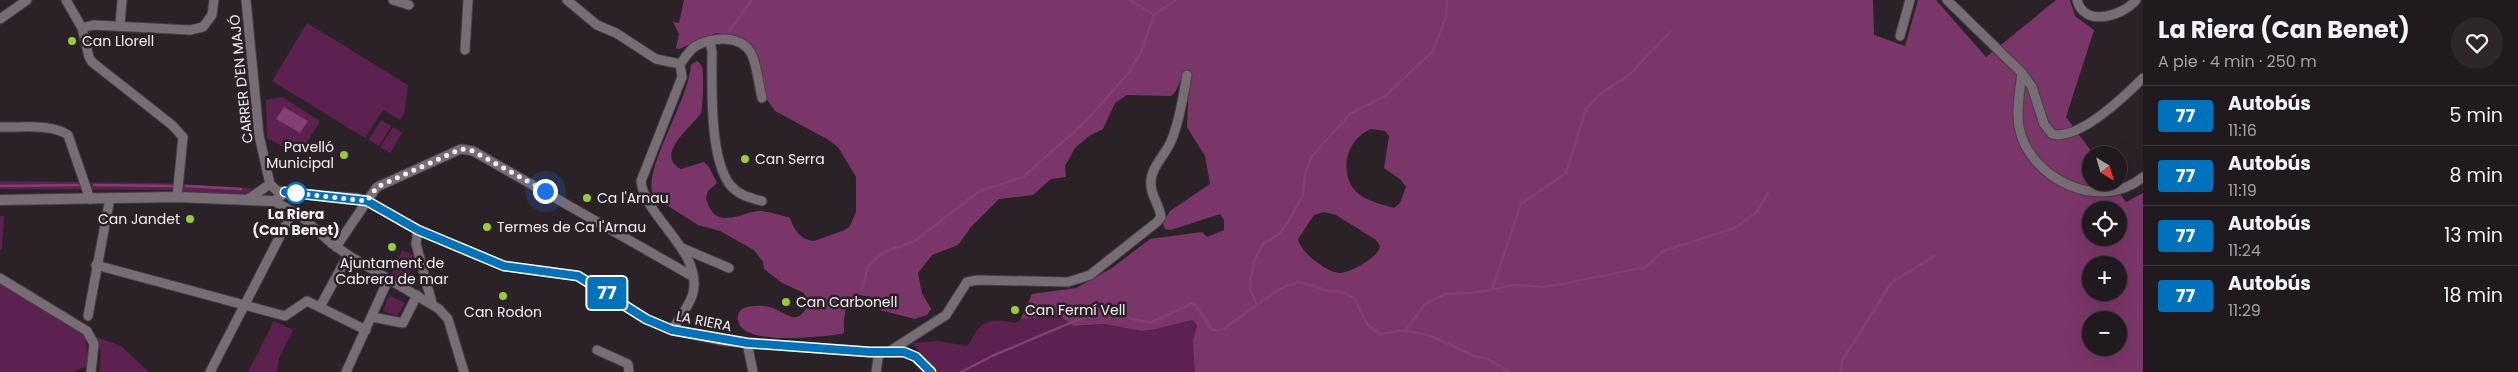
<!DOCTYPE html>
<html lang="es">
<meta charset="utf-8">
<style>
:root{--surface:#201a1e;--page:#2d272b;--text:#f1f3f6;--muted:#a2a1a4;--line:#3d383c}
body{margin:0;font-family:Poppins,sans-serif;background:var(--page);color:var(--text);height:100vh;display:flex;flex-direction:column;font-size:19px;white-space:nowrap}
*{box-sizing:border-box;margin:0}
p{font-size:16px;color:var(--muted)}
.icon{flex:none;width:28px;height:28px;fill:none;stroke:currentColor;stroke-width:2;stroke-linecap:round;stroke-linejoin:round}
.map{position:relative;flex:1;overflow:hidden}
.side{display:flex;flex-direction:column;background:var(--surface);width:375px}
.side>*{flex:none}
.badge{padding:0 10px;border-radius:4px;font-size:18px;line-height:32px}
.needle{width:32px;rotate:143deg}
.tools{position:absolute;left:2082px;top:146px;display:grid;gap:10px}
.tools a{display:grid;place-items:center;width:45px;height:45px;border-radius:50%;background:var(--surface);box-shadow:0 5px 20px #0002,0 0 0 1px var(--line);font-size:25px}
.you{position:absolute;width:25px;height:25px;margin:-12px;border:4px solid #fff;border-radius:50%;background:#1a73e8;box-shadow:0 0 0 8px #1a73e833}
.map>.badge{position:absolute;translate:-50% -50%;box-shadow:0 0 0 2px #fff}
.round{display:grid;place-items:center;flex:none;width:52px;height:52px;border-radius:26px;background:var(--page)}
.head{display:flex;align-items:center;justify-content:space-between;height:85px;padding:0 15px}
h1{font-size:24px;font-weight:700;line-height:38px}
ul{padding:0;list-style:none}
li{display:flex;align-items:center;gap:15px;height:60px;padding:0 15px;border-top:1px solid var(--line)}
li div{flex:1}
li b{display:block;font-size:19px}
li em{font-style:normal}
li .badge{min-width:55px;font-weight:700;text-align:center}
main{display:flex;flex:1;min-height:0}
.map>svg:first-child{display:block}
.green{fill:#5c214e}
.forest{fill:#7b3669;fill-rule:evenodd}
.water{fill:#833e72}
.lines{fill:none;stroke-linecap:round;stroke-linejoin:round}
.stream{stroke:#833e72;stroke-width:2.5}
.minor-casing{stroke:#453e42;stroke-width:11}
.tertiary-casing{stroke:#453e42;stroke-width:12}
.minor{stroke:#786d74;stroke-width:9}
.tertiary{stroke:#786d74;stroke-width:10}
.line-casing{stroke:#fff;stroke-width:11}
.line{stroke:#0072bc;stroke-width:8}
.walk{stroke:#f3edf1;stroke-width:5;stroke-dasharray:0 9}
.poi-dot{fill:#95cc3a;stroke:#2b2228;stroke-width:2}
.stop-dot{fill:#fff;stroke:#0072bc;stroke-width:2.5}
.labels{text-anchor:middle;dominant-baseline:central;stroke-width:5;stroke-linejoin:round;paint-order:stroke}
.poi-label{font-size:14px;fill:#f3edf1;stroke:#2b2228;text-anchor:start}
.street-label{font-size:14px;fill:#f3edf1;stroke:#2b2228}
.stop-label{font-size:14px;font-weight:bold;fill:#f3edf1;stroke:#2b2228}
</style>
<main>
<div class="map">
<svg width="2143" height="372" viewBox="0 0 2143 372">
<rect width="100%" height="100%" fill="#2b2228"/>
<g class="green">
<polygon points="307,23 408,85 404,114 400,120 383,110 365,138 272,81"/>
<polygon points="282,97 320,121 299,155 267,138 266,100"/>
<polygon points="381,120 391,126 379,146 369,140"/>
<polygon points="393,127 402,133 390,153 380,147"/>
<polygon points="0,181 159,183 251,188 250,197 172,190 0,189"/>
<polygon points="0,216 4,216 2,250 0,250"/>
<polygon points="402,250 416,256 406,283 391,275"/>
<polygon points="0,283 84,332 89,360 86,367 72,372 0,372"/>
<polygon points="389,295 405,303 397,316 383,311"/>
<path d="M1060,316l21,10 23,-2 37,7 11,-1 40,-10 5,4 -4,17 4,28 -2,3h-257l-26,-29 26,-2 29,5c4,-4 5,-8 8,-13 10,-16 25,-13 40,-10l6,-4z"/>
<polygon points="274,321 293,330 279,358 277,372 248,372"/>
<polygon points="96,337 121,346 149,372 99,372 101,354"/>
</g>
<path class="forest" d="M684,0h1189l1,35 31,11 13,-46h18l50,57 70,-57h14l5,16 19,14 -28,87 28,38h-3v27l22,1 13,19 17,-9v179h-948l-2,-31 4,-16 -5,-5 -40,10 -11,1 -37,-7 -30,2 -14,-10 -39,3 11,-25 44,-6 36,-20 38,-29 52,-7 5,5 17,-7v-10l-4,-6 -49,16 -6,-1 -2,-6 7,-12 40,-27 -5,-28 -18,-29 2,-48 -3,-6c-8,7 -7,18 -15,23l-44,-1 -12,8 -12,26 -14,7 -14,12 -10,18 1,11 -15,2 -18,16 -34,4 -28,28 -13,18 -26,10 -14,18 4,20 9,16 -4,6 -12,4 -35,-9 -9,-13 -11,-2c-17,5 -16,23 -16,38l-3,1c-20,3 -93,11 -102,-10 -2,-6 -2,-10 3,-15 8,-4 22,-4 31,-1 15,6 23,18 34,-1l-3,-14 -22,-10 -18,-14 -1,-7 -9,-12 -34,-19 -22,-6 -38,-24 -8,-9c-6,-28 37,-93 39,-127l6,-4c2,2 4,3 5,6 2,4 1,41 -1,46 -7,12 -48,41 -20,56l23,-7 5,5 8,16 -9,8 -2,7c9,34 32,15 53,13 9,0 22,4 31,7 4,12 11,22 24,23l31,-11 5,-4 6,-14v-35l-18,-30 -11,-8 -52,-28 -12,-17 -9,-45 -12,-11 -26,-5 -37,16 -3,-1 3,-14 -6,-12 6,1zM1371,129l14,2 4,5 -5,32 17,12 5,7 -6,16 -6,5c-11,-3 -25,-7 -34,-13 -23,-18 -15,-56 11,-66zM2091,210h28v28h-28zM1324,212l12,3 40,25 4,6c-1,11 -30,27 -40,27 -13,0 -40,-21 -42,-34l16,-24zM2091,265h28v27h-28zM2091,320h28v28h-28z"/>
<polygon class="water" points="284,107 308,121 300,133 276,119"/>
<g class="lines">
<g class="stream">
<polyline points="1130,0 1154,15"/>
<polyline points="729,31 752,0"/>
<polyline points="94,185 172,186"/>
<polyline points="0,186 79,185"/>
<polyline points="186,186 241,189"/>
<polyline points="1492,289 1521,204 1566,173 1586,109 1600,94 1630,74 1670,32"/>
<polyline points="862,290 868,266 882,253 915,241 978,192 1023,177 1084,123 1127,75 1141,52 1154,15 1176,0"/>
<polyline points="1257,304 1251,292 1250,282 1255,259 1263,244 1279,234 1288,222 1303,195 1305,175 1311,157 1351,113 1385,96 1433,51 1446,17 1447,0"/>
<polyline points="1406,330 1425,304 1445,294 1474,293 1515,285 1546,287 1646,267 1663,251 1735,228 1757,212 1768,193"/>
<polyline points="961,372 992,356 1075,321 1109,310 1136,320 1151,322 1194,303 1212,330 1222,330 1281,288 1299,282 1329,291 1341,291 1354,298 1367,324 1379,334 1406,330 1431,336 1474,356 1488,359 1510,372"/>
<polyline points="1840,372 1842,361 1891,283 1934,256"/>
</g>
<g class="minor-casing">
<g id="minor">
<polyline points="66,0 82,28 89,57 92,62 172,125 183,137 177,197"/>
<polyline points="246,0 259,135 270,184"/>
<polyline points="393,0 409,5"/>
<polyline points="567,0 597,25 616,33 656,59 680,64"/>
<path d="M1947,0l75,73 10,14 12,37 8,10c27,7 73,-38 91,-56"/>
<path d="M2077,0c7,28 46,16 59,0"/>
<polyline points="0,19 27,0"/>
<polyline points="120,26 122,0"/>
<polyline points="82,28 93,25 190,30 203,27 212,15 214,0"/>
<polyline points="1900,36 1910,0"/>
<path d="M710,41l2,11c0,34 -3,108 19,134 9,10 20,12 31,15"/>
<polyline points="465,50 468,0"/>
<path d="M680,64c5,-6 9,-14 16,-18 17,-9 46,-12 56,9 5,12 7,30 10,43"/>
<path d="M2022,73c-2,17 -6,37 -3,54 10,52 81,86 124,50"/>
<path d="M0,127c20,1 51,-4 68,8l22,64"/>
<polyline points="270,184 276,190 285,193 357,198 367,201 418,230 504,266 578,276 646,319 672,330 724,341 870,352 904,352 916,357 931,372"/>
<polyline points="285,193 274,201 302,217 331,243 348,255 439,309 448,319 464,372"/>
<polyline points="247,200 270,184"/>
<polyline points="367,201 377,187 461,149 473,151 692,276"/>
<polyline points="418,230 416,244 432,303"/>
<polyline points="336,247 363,207"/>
<polyline points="682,248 729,268"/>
<polyline points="96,265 285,316 307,301 366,330"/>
<polyline points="0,278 87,331 94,344 91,372"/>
<polyline points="320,307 348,255"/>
<polyline points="88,316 110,198"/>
<polyline points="372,317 403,323 417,295"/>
<path d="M672,330c7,-11 18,-25 21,-37 10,-42 -49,-76 -52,-112l41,-104 -2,-13"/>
<polyline points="747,343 753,372"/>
<polyline points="597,350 628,364 629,372"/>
<path d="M890,351l56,-36 21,-33 11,-2 90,2 22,-7 67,-53 4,-5c-1,-12 -12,-23 -10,-37 1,-14 16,-27 21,-41 8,-20 11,-42 15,-64"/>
<polyline points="210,372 293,211"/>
<polyline points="346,372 388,280"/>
<polyline points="876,372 879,352"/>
</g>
</g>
<g class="tertiary-casing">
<polyline id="tertiary" points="0,200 177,197 274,201"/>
</g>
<use href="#minor" class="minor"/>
<use href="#tertiary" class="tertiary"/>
</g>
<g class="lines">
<g class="line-casing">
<polyline id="line" points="285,192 367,201 418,230 504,266 578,276 646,319 672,330 747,343 870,352 904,352 916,357 931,372"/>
</g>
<use href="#line" class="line"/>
<polyline class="walk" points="296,193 293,193 367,201 377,187 461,149 473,151 545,191"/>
</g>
<g class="poi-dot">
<circle cx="72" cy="41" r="5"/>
<circle cx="344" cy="155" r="5"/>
<circle cx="745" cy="159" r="5"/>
<circle cx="587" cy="198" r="5"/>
<circle cx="190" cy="219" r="5"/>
<circle cx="487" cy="227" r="5"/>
<circle cx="392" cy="247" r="5"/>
<circle cx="503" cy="296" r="5"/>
<circle cx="786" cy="302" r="5"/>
<circle cx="1015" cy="310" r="5"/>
</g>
<circle class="stop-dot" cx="296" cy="193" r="10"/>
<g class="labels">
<g class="poi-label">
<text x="82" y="41">Can Llorell</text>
<text x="334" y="147" text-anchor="end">Pavelló<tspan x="334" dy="16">Municipal</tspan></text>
<text x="755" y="159">Can Serra</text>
<text x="597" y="198">Ca l'Arnau</text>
<text x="180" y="219" text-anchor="end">Can Jandet</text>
<text x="497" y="227">Termes de Ca l'Arnau</text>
<text x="392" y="263" text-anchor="middle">Ajuntament de<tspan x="392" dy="16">Cabrera de mar</tspan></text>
<text x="796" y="302">Can Carbonell</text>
<text x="1025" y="310">Can Fermí Vell</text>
<text x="503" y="312" text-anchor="middle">Can Rodon</text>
</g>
<g class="street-label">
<text transform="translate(241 79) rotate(-96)">CARRER D'EN MAJÓ</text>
<text transform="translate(704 321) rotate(11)">LA RIERA</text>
</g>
<g class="stop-label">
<text x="296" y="214">La Riera<tspan x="296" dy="16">(Can Benet)</tspan></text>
</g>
</g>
</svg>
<div class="tools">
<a><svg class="needle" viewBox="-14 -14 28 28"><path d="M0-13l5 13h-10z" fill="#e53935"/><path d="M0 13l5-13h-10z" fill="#a2a1a4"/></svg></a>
<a><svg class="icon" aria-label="locate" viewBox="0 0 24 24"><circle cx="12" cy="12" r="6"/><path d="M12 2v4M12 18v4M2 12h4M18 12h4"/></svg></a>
<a>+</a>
<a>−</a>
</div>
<div class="you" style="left:545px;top:191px"></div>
<b class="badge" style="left:607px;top:293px;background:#0072bc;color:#fff">77</b>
</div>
<section class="side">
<div class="head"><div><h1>La Riera (Can Benet)</h1><p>A pie · 4 min · 250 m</p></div><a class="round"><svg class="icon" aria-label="heart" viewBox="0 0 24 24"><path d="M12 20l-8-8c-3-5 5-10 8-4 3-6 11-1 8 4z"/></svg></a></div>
<ul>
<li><span class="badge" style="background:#0072bc;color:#fff">77</span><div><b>Autobús</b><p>11:16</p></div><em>5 min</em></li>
<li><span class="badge" style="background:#0072bc;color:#fff">77</span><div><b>Autobús</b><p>11:19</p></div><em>8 min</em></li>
<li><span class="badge" style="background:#0072bc;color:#fff">77</span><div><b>Autobús</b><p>11:24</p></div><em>13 min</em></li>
<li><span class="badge" style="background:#0072bc;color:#fff">77</span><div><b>Autobús</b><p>11:29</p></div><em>18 min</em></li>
</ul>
</section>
</main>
